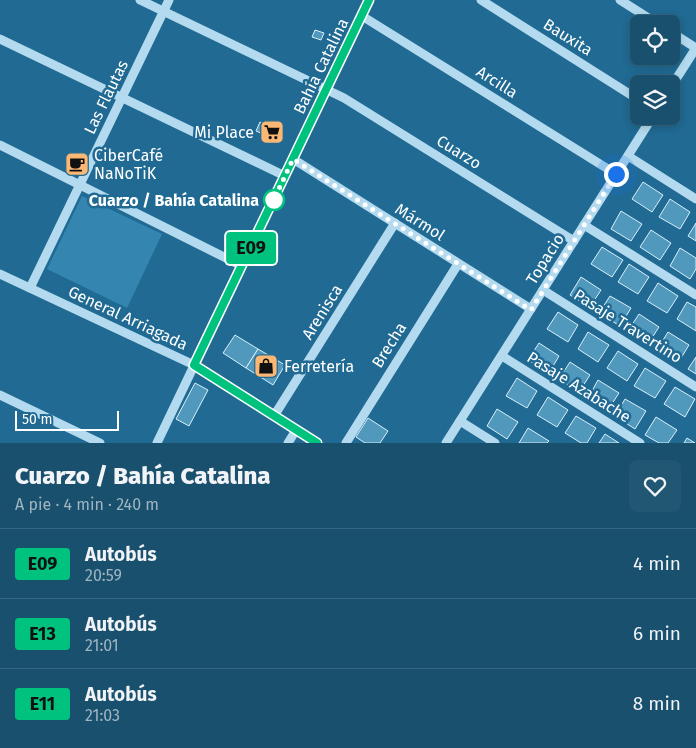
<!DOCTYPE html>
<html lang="es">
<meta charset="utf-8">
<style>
:root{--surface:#18506e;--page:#215773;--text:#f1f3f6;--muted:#9fb5c2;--line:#366781}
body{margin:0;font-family:"Fira Sans",sans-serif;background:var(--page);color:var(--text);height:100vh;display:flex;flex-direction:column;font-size:19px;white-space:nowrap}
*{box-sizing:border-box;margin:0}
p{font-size:16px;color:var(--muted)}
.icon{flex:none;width:28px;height:28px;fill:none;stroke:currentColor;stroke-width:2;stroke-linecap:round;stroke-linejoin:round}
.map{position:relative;height:443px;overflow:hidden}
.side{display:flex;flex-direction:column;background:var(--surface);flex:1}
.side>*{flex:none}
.badge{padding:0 10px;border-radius:4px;font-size:18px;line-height:32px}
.fabs{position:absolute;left:630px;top:15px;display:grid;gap:10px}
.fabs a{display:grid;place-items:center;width:50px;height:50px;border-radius:8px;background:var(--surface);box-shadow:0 2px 8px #0003,0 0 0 1px var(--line);font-size:25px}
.scale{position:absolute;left:15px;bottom:12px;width:104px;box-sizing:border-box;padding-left:5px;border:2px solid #fff;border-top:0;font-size:14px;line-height:18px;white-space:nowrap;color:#fff;-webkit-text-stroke:4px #206a93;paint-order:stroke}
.you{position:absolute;width:25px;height:25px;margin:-12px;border:4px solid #fff;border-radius:50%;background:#1a73e8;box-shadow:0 0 0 8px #1a73e833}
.map>.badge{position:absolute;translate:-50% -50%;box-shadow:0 0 0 2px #fff}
.round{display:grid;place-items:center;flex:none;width:52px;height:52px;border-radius:8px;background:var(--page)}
.headline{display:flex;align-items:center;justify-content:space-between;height:85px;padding:0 15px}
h1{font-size:24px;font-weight:800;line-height:38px}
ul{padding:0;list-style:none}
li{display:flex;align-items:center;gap:15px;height:70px;padding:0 15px;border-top:1px solid var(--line)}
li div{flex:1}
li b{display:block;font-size:19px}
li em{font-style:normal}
li .badge{min-width:55px;font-weight:700;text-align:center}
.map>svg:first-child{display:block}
.green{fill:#3486b1}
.building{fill:#5198bd;stroke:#d9effa}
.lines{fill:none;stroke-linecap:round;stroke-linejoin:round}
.minor{stroke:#b3daee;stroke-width:9}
.line-casing{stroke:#fff;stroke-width:11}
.line{stroke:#00c27f;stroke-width:8}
.walk{stroke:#fff;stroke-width:5;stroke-dasharray:0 9}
.stop-dot{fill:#fff;stroke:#00c27f;stroke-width:2.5}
.labels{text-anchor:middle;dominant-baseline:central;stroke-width:5;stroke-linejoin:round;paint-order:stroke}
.street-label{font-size:16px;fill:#fff;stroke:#206a93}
.poi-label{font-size:16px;fill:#fff;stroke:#206a93;text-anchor:start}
.stop-label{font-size:16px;font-weight:bold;fill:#fff;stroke:#206a93;text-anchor:end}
</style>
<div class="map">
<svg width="696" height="443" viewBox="0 0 696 443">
<rect width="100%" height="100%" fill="#206a93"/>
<polygon class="green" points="82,196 162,234 127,308 47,269"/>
<g class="building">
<polygon points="315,30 324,33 321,40 312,37"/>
<polygon points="260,122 277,129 273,138 256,131"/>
<polygon points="643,182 663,195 652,212 632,199"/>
<polygon points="670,199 690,212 680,229 659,217"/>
<polygon points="621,211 642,224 631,241 611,229"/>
<polygon points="696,223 696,241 688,236"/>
<polygon points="651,230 671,243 660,260 640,247"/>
<polygon points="602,247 623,260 612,277 591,264"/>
<polygon points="680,248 696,258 696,269 690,279 670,266"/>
<polygon points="629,264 649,277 638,294 618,282"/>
<polygon points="581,277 601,290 590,307 570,295"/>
<polygon points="658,283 678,296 667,313 647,301"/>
<polygon points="610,296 631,308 620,326 599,313"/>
<polygon points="687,302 696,307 696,331 677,319"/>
<polygon points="558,312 578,325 568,342 547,329"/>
<polygon points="639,314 659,327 648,344 628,331"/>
<polygon points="588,332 609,345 598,362 578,349"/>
<polygon points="668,332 689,345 678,363 657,350"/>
<polygon points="235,335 258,349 246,368 223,353"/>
<polygon points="539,343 559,356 549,373 528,360"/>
<polygon points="258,349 285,365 273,385 246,368"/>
<polygon points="618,351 638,364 627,381 607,368"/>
<polygon points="696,357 696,374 688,369"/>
<polygon points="570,362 590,375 579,392 559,379"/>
<polygon points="645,368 666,381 655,398 634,386"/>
<polygon points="517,378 537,391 527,408 506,396"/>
<polygon points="598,380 619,393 608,410 588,398"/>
<polygon points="195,383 208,390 189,426 176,419"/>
<polygon points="675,387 695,399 685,417 664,404"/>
<polygon points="548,397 568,410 557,427 537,415"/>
<polygon points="625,399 646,411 635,429 615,416"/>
<polygon points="497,409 518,422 507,439 487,426"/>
<polygon points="576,416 596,428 587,443 581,443 565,433"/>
<polygon points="656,417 677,430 668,443 659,443 645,435"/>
<polygon points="368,418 388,431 380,443 365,443 356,437"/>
<polygon points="528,428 549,441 547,443 519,443"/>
<polygon points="605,434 619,443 599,443"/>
<polygon points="687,438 695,443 684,443"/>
</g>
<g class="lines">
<g class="minor">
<polyline points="140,0 344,98 574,241"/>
<polyline points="481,0 639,100"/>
<polyline points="620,0 658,24"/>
<polyline points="362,16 616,174"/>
<polyline points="671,32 696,48"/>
<polyline points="0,39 285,176"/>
<polyline points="671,87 696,48"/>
<polyline points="0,145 242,266"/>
<polyline points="628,156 696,199"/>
<polyline points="293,159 531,309"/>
<polyline points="584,225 696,295"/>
<polyline points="0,274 194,365 317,443"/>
<polyline points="30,288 169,0"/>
<polyline points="543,290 696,387"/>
<polyline points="502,356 640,443"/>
<polyline points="0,395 100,443"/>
<polyline points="274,416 395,223"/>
<polyline points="460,421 495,443"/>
<polyline points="157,443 369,0"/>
<polyline points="288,443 296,430"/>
<polyline points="346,443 458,264"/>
<polyline points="446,443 653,116"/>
</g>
</g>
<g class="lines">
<g class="line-casing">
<polyline id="line" points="317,443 194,365 369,0"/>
</g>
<use href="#line" class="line"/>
<polyline class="walk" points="274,200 271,206 293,159 531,310 616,174"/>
</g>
<defs>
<g id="supermarket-square" transform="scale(1.25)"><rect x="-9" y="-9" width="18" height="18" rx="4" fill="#fbb774" stroke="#206a93"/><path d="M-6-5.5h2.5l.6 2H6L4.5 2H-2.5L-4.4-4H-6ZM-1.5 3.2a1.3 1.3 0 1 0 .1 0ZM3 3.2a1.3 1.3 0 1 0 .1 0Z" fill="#111"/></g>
<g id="cafe-square" transform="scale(1.25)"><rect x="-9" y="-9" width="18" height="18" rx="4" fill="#fbb774" stroke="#206a93"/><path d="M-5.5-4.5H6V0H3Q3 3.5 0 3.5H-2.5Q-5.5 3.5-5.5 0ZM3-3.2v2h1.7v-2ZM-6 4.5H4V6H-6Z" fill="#111"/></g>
<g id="shop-square" transform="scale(1.25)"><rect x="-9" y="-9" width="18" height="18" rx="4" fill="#fbb774" stroke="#206a93"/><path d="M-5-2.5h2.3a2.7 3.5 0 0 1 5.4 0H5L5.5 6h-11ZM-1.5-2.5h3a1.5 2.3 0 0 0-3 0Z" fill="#111"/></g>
</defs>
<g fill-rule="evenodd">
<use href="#supermarket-square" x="272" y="132"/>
<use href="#cafe-square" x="77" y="164"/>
<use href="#shop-square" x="266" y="366"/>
</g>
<circle class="stop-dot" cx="274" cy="200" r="10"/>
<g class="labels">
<g class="street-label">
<text transform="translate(568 37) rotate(32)">Bauxita</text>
<text transform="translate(321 66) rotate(-64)">Bahía Catalina</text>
<text transform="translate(497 82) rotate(32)">Arcilla</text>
<text transform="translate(106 97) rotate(-64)">Las Flautas</text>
<text transform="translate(459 152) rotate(32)">Cuarzo</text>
<text transform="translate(420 222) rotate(32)">Mármol</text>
<text transform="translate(545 259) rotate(-58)">Topacio</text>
<text transform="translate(322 312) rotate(-58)">Arenisca</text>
<text transform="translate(128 318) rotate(25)">General Arriagada</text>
<text transform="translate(628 326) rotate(32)">Pasaje Travertino</text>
<text transform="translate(389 345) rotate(-58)">Brecha</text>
<text transform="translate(579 387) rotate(32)">Pasaje Azabache</text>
</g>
<g class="poi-label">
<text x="254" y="132" text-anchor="end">Mi Place</text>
<text x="94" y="155">CiberCafé<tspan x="94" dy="18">NaNoTiK</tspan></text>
<text x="284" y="366">Ferretería</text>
</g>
<g class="stop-label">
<text x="259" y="200">Cuarzo / Bahía Catalina</text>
</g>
</g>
</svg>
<div class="fabs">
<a><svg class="icon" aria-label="locate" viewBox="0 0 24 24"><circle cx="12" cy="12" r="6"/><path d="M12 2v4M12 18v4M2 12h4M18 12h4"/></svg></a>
<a><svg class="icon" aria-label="layers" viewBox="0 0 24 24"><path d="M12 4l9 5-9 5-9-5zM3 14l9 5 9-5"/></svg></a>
</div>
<div class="scale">50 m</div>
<div class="you" style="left:616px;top:174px"></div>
<b class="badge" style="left:251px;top:248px;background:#00c27f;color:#111">E09</b>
</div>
<section class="side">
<div class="headline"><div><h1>Cuarzo / Bahía Catalina</h1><p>A pie · 4 min · 240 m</p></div><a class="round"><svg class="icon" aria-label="heart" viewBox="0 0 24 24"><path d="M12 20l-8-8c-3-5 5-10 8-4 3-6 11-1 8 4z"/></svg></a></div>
<ul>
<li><span class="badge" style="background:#00c27f;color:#111">E09</span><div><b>Autobús</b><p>20:59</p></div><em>4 min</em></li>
<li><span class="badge" style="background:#00c27f;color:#111">E13</span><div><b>Autobús</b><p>21:01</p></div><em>6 min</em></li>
<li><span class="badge" style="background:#00c27f;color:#111">E11</span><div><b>Autobús</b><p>21:03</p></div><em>8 min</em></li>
</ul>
</section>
